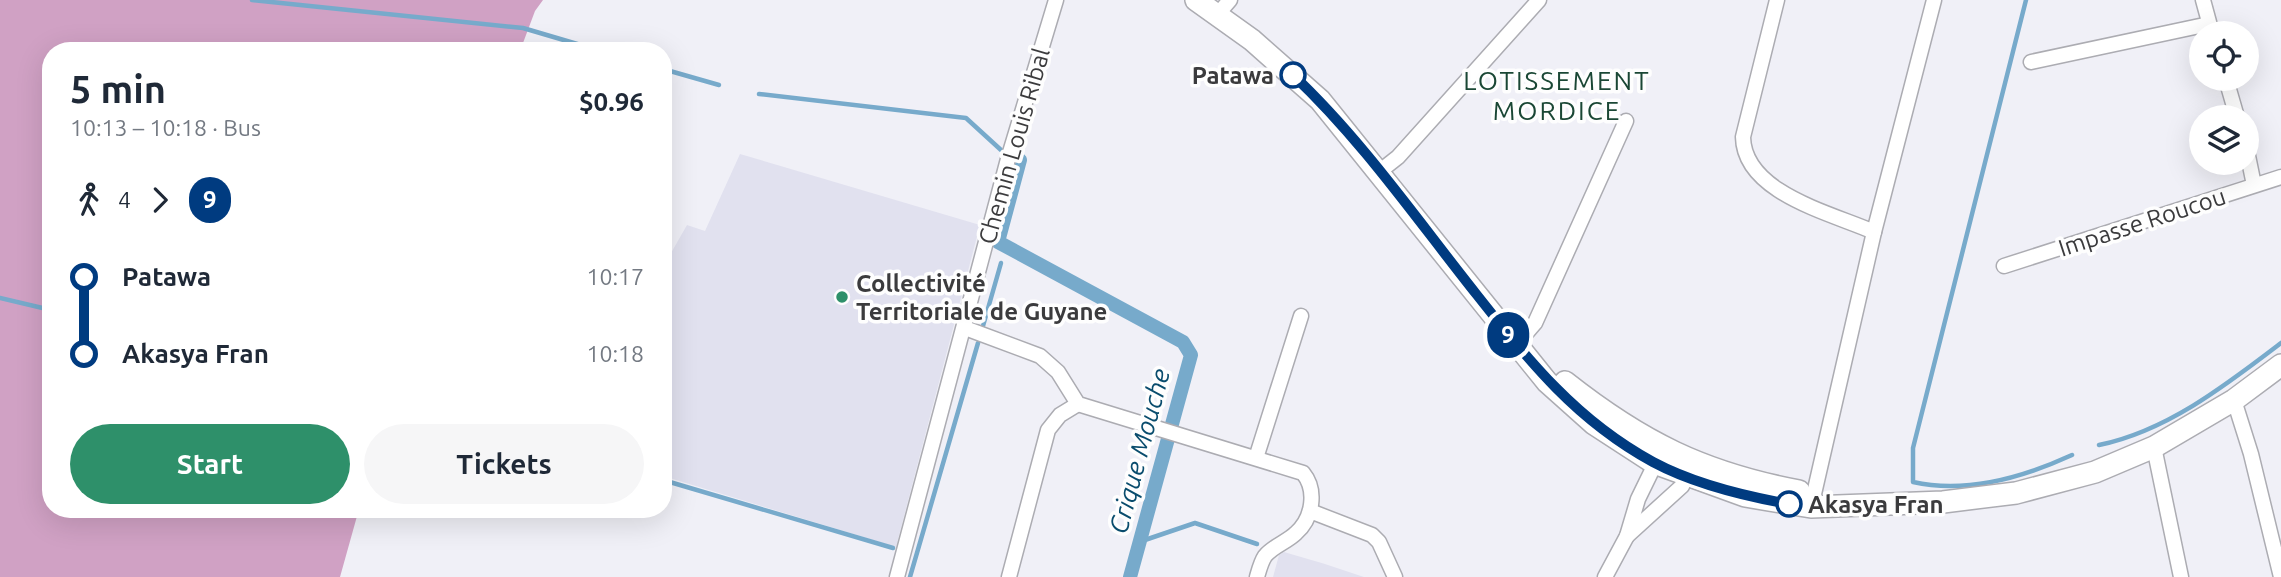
<!DOCTYPE html>
<meta charset="utf-8">
<style>
:root{--surface:#fff;--page:#f6f6f7;--text:#1f2937;--muted:#747a83;--accent:#2e906a}
body{margin:0;font-family:Ubuntu,sans-serif;background:var(--page);color:var(--text);height:100vh;display:flex;flex-direction:column;font-size:26px;white-space:nowrap}
*{box-sizing:border-box;margin:0}
p{font-size:23px;color:var(--muted)}
.icon{flex:none;width:38px;height:38px;fill:none;stroke:currentColor;stroke-width:2;stroke-linecap:round;stroke-linejoin:round}
.map{position:relative;flex:1;overflow:hidden}
.drawer{position:absolute;left:42px;top:42px;width:630px;height:476px;display:flex;flex-direction:column;background:var(--surface);border-radius:28px;box-shadow:0 7px 28px #0002}
.drawer>*{flex:none}
.badge{padding:0 14px;border-radius:23px;font-size:24px;line-height:46px}
.controls{position:absolute;left:2189px;top:21px;display:grid;gap:14px}
.controls a{display:grid;place-items:center;width:70px;height:70px;border-radius:50%;background:var(--surface);box-shadow:0 7px 28px #0002;font-size:35px}
.map>.badge{position:absolute;translate:-50% -50%;box-shadow:0 0 0 4px #fff}
.legs{display:flex;align-items:center;gap:10px;height:77px;padding:0 28px;font-size:23px}
.legs p{margin-inline-start:auto}
.headline{display:flex;align-items:center;justify-content:space-between;height:119px;padding:0 28px}
h1{font-size:38px;font-weight:600;line-height:52px}
.primary-button{display:flex;gap:14px;margin-top:auto;padding:14px 28px}
.primary-button a{flex:1;height:80px;border-radius:42px;background:var(--accent);color:#fff;font-size:28px;font-weight:600;line-height:80px;text-align:center}
.primary-button a+a{background:var(--page);color:var(--text)}
ul{padding:0 28px;list-style:none}
li{display:flex;align-items:center;gap:24px;height:77px;font-size:26px}
li i{display:grid;place-items:center;width:10px;height:100%;margin:0 9px;background:currentColor}
li i::after{content:'';width:18px;height:18px;margin:-9px;border:5px solid;border-radius:50%;background:var(--surface)}
li p{margin-inline-start:auto}
li:first-child i{background:linear-gradient(#0000 50%,currentColor 0)}
li:last-child i{background:linear-gradient(currentColor 50%,#0000 0)}
.map>svg:first-child{display:block}
.built{fill:#e1e1ef}
.forest{fill:#d0a1c4}
.lines{fill:none;stroke-linecap:round;stroke-linejoin:round}
.stream{stroke:#77aacb;stroke-width:4.5}
.canal{stroke:#77aacb;stroke-width:14}
.street-casing{stroke:#acacb2;stroke-width:17}
.secondary-casing{stroke:#acacb2;stroke-width:24}
.street{stroke:#fff;stroke-width:14}
.secondary{stroke:#fff;stroke-width:21}
.line-1-casing{stroke:#fff;stroke-width:16}
.line-1{stroke:#003b80;stroke-width:10}
.stop-1-dot{fill:#fff;stroke:#003b80;stroke-width:3.5}
.poi-dot{fill:#2e906a;stroke:#fefefe;stroke-width:2.5}
.labels{text-anchor:middle;dominant-baseline:central;stroke-width:7;stroke-linejoin:round;paint-order:stroke}
.stop-label{font-size:24px;font-weight:bold;fill:#3b3b3d;stroke:#fefefe;text-anchor:end}
.street-label{font-size:24px;fill:#3b3b3d;stroke:#fefefe}
.poi-label{font-size:24px;font-weight:bold;fill:#3b3b3d;stroke:#fefefe;text-anchor:start}
.neighbourhood-label{font-size:26px;letter-spacing:2px;fill:#1a4735;stroke:#fefefe}
.water-label{font-size:26px;font-style:italic;fill:#094c6d;stroke:#fefefe}
</style>
<div class="map">
<svg width="2281" height="577" viewBox="0 0 2281 577">
<rect width="100%" height="100%" fill="#f0f0f7"/>
<g class="built">
<polygon points="740,154 980,225 896,547 663,476 663,267 687,225 705,231"/>
<polygon points="1284,552 1325,564 1364,577 1273,577 1279,555"/>
</g>
<polygon class="forest" points="0,0 543,0 535,11 520,51 51,51 51,509 359,509 340,577 0,577"/>
<g class="lines">
<g class="stream">
<polyline points="252,0 523,28 601,51"/>
<path d="M2026,0l-113,448v34c53,12 111,-5 159,-27"/>
<polyline points="663,69 719,85"/>
<polyline points="759,94 966,118 1001,150"/>
<polyline points="0,298 51,310"/>
<polyline points="983,326 1001,263"/>
<path d="M2099,445c68,-14 127,-60 182,-102"/>
<polyline points="663,480 893,548"/>
<polyline points="1139,542 1195,523 1257,544"/>
<polyline points="910,577 978,343"/>
</g>
<polyline class="canal" points="1020,160 998,242 1183,342 1191,355 1130,577"/>
<g class="street-casing">
<g id="street">
<path d="M1777,0l-34,137c1,56 88,76 131,95"/>
<polyline points="2203,0 2212,33"/>
<polyline points="1217,15 1230,0"/>
<polyline points="2031,62 2209,24"/>
<polyline points="2226,79 2237,117"/>
<polyline points="2247,151 2254,185"/>
<polyline points="1379,172 1398,157 1539,0"/>
<polyline points="2004,266 2281,177"/>
<path d="M965,328l75,28 18,16 20,32 225,69c14,17 10,45 -7,60 -9,9 -23,13 -31,23 -4,6 -6,14 -8,21"/>
<polyline points="1516,345 1535,323 1626,121"/>
<polyline points="2234,400 2251,454 2281,577"/>
<polyline points="2154,447 2181,577"/>
<polyline points="1256,458 1301,316"/>
<polyline points="1811,507 1874,232 1934,0"/>
<polyline points="1310,511 1372,535 1379,542 1395,577"/>
<polyline points="1627,536 1682,486 1689,469"/>
<polyline points="897,577 1008,159 1056,0"/>
<polyline points="1009,577 1048,430 1060,415 1078,404"/>
<polyline points="1605,577 1627,536 1638,499 1658,458"/>
</g>
</g>
<g class="secondary-casing">
<g id="secondary">
<polyline points="1196,0 1252,40 1320,100 1547,382 1594,424 1654,463 1745,496 1811,507 1943,502 2016,493 2095,472 2154,447 2234,400 2281,365"/>
<path d="M1565,382c76,60 138,91 234,109"/>
</g>
</g>
<use href="#street" class="street"/>
<use href="#secondary" class="secondary"/>
</g>
<g class="lines">
<g class="line-1-casing">
<path id="line-1" d="M1293,75c69,65 125,146 184,220 53,67 99,125 176,167 41,22 91,34 136,42"/>
</g>
<use href="#line-1" class="line-1"/>
</g>
<g class="stop-1-dot">
<circle cx="1293" cy="75" r="12"/>
<circle cx="1789" cy="504" r="12"/>
</g>
<circle class="poi-dot" cx="842" cy="297" r="7"/>
<g class="labels">
<g class="stop-label">
<text x="1274" y="75">Patawa</text>
<text x="1808" y="504" text-anchor="start">Akasya Fran</text>
</g>
<g class="street-label">
<text transform="translate(1014 146) rotate(-74)">Chemin Louis Ribal</text>
<text transform="translate(2142 222) rotate(-18)">Impasse Roucou</text>
</g>
<g class="poi-label">
<text x="856" y="283">Collectivité<tspan x="856" dy="28">Territoriale de Guyane</tspan></text>
</g>
<g class="neighbourhood-label">
<text x="1557" y="80">LOTISSEMENT<tspan x="1557" dy="30">MORDICE</tspan></text>
</g>
<g class="water-label">
<text transform="translate(1139 451) rotate(-75)">Crique Mouche</text>
</g>
</g>
</svg>
<div class="controls">
<a><svg class="icon" aria-label="locate" viewBox="0 0 24 24"><circle cx="12" cy="12" r="6"/><path d="M12 2v4M12 18v4M2 12h4M18 12h4"/></svg></a>
<a><svg class="icon" aria-label="layers" viewBox="0 0 24 24"><path d="M12 4l9 5-9 5-9-5zM3 14l9 5 9-5"/></svg></a>
</div>
<b class="badge" style="left:1508px;top:335px;background:#003b80;color:#fff">9</b>
<section class="drawer">
<div class="headline"><div><h1>5 min</h1><p>10:13 – 10:18 · Bus</p></div><b>$0.96</b></div>
<div class="legs"><svg class="icon" aria-label="walk" viewBox="0 0 24 24"><circle cx="13" cy="4" r="2"/><path d="M13 8l-2 6 4 7M11 14l-3 7M7 12l3-4h3l4 4"/></svg>4<svg class="icon" aria-label="forward" viewBox="0 0 24 24"><path d="M9 5l7 7-7 7"/></svg><b class="badge" style="background:#003b80;color:#fff">9</b></div>
<ul>
<li><i style="color:#003b80"></i><b>Patawa</b><p>10:17</p></li>
<li><i style="color:#003b80"></i><b>Akasya Fran</b><p>10:18</p></li>
</ul>
<div class="primary-button"><a>Start</a><a>Tickets</a></div>
</section>
</div>
